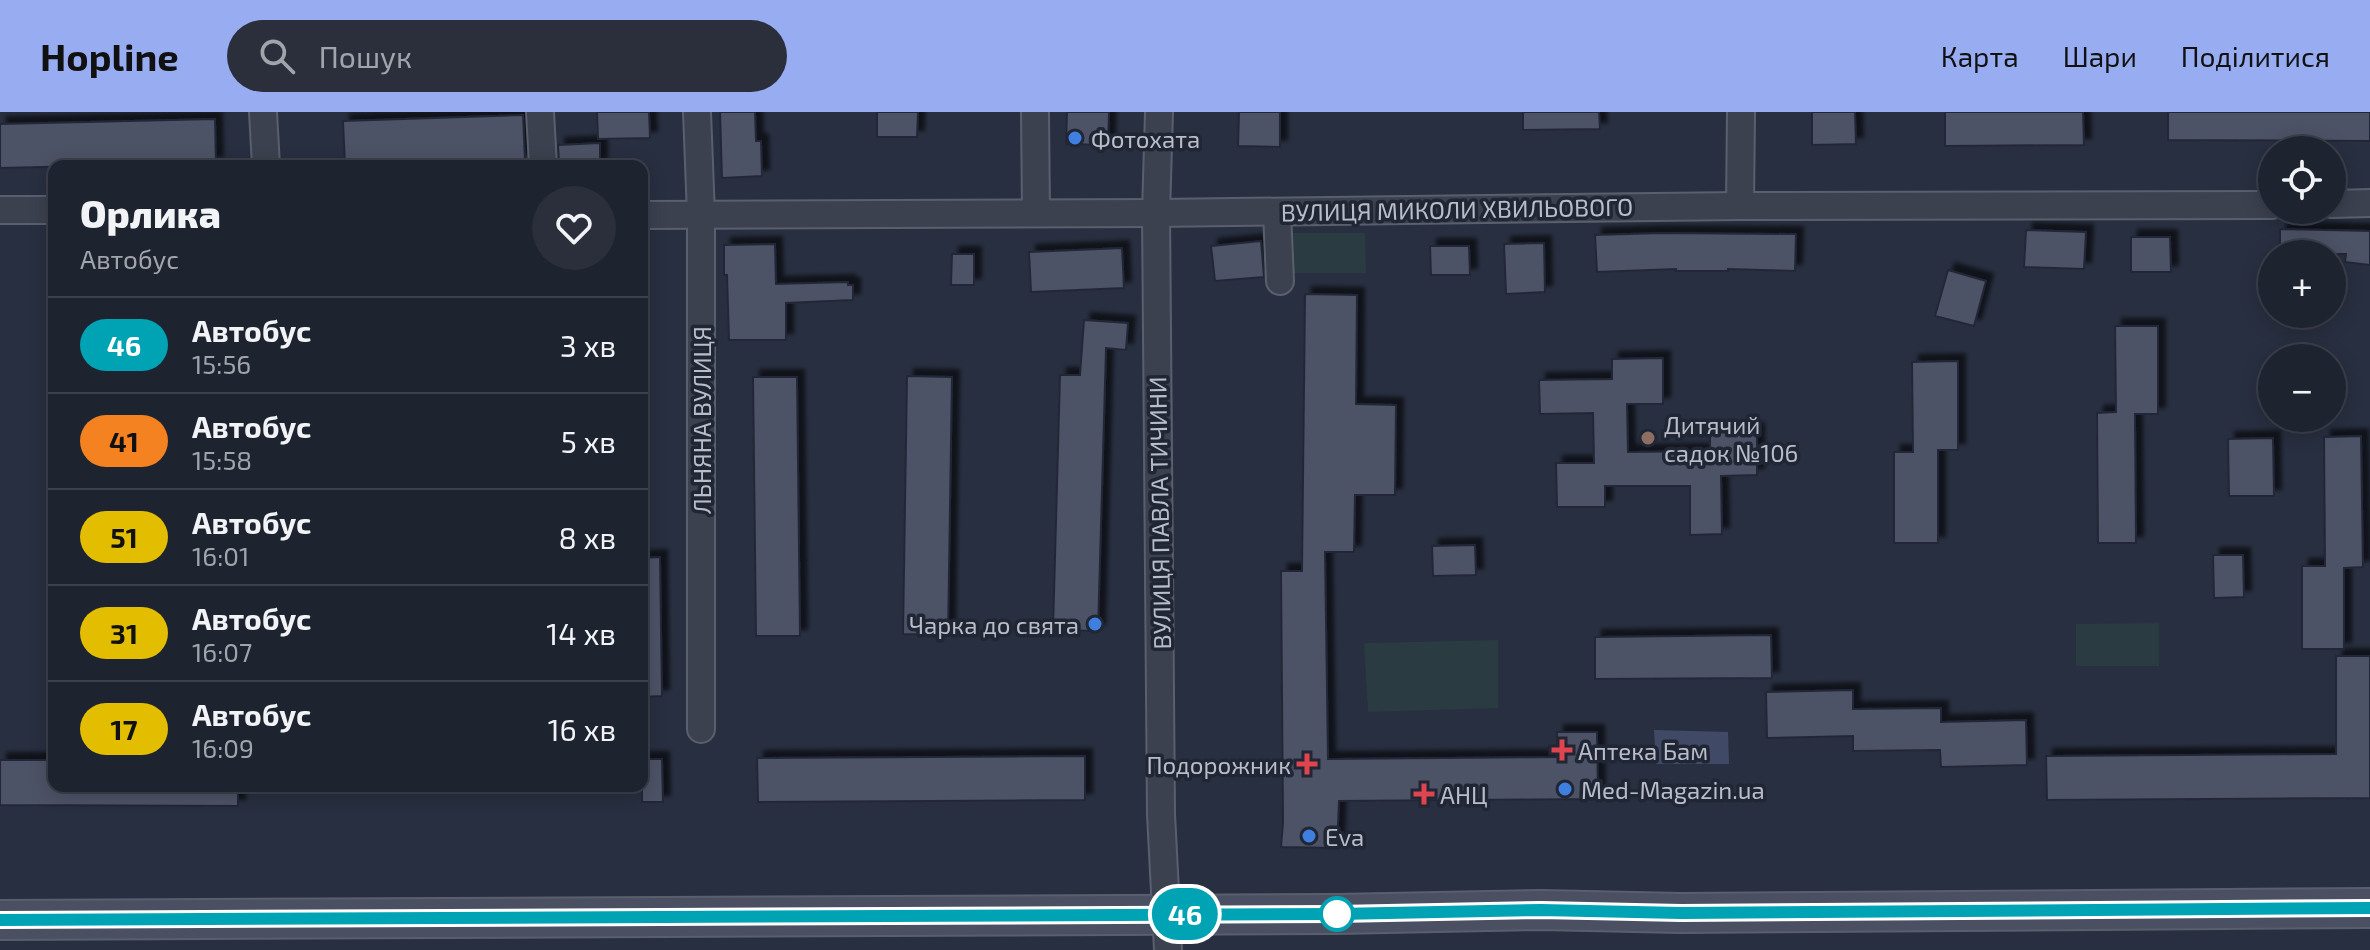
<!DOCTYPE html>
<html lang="uk">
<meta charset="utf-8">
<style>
:root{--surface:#1e2330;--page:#2b2f3c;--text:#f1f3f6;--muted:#a1a4ab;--line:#3c404c;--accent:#97acf1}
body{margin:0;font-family:"Exo 2",sans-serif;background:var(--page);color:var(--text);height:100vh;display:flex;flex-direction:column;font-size:30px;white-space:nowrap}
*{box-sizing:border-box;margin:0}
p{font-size:26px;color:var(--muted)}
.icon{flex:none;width:44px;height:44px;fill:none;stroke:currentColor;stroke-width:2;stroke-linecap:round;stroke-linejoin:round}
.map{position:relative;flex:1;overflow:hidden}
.sheet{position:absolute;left:48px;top:48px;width:600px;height:632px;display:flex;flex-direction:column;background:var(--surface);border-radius:16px;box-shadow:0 4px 20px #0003,0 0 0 2px var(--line)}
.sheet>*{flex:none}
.badge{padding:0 16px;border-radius:26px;font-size:28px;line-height:52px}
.fabs{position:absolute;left:2258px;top:24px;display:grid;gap:16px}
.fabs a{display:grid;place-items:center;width:88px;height:88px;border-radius:50%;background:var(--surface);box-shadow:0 4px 20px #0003,0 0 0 2px var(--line);font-size:40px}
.map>.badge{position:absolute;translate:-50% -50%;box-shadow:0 0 0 4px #fff}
.round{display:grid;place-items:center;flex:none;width:84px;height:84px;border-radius:42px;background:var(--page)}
.head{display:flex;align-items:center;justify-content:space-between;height:136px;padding:0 32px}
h1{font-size:38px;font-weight:800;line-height:60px}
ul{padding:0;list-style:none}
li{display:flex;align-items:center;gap:24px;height:96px;padding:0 32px;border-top:2px solid var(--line)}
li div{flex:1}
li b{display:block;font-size:30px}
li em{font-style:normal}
li .badge{min-width:88px;font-weight:700;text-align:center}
header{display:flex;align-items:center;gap:48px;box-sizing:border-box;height:112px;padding:0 40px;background:var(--accent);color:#111}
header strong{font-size:38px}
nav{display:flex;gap:44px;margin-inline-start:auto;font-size:28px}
.search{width:560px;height:72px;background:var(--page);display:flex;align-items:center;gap:20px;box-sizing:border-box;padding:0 28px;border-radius:44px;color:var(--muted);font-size:30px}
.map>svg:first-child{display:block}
.green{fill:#2a3b41}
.water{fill:#404a67}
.building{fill:#4d5366;stroke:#232837;stroke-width:2;filter:url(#shadow)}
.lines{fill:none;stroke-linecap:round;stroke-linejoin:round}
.minor-casing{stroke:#5a5f6d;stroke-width:30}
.secondary-casing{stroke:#5a5f6d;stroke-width:42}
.minor{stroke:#3c4150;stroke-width:26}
.secondary{stroke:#4a5062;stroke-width:38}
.line-casing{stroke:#fff;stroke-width:18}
.line{stroke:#00a3b4;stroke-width:12}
.shop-dot{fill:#3f7fe0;stroke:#212635;stroke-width:3}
.education-dot{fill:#8d6e63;stroke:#212635;stroke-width:3}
.health-dot{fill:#e0444e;stroke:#212635;stroke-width:3}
.stop-dot{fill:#fff;stroke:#00a3b4;stroke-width:4}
.labels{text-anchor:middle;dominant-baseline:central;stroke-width:7;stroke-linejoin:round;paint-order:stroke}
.poi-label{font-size:24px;fill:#b9bdca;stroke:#212635;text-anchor:start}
.street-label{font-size:24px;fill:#b9bdca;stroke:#212635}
</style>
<header>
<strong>Hopline</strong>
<div class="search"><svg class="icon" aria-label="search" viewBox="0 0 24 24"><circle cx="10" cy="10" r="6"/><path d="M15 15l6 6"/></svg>Пошук</div>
<nav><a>Карта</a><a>Шари</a><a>Поділитися</a></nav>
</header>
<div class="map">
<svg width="2370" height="838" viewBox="0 0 2370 838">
<defs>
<filter id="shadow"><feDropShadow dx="7" dy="-7" stdDeviation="2" flood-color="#0009"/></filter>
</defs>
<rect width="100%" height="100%" fill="#282f40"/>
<g class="green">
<polygon points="1290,121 1365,121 1366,161 1290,161"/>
<polygon points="2159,511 2159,554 2076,554 2076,512"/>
<polygon points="1498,528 1498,596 1368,600 1364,531"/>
</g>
<polygon class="water" points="1654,618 1728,620 1729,652 1656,652"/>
<g class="building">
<polygon points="597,0 649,0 650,26 598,27"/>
<polygon points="720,0 755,0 756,29 761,29 762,64 722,66"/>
<polygon points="877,0 918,0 917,25 877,25"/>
<polygon points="1067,0 1109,0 1108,33 1066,32"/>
<polygon points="1239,0 1280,0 1280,35 1238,34"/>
<polygon points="1523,0 1599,0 1600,17 1523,18"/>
<polygon points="1812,0 1855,0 1856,32 1812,33"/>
<polygon points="1945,0 2083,0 2084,33 1945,34"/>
<polygon points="2168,0 2370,0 2370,29 2168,28"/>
<polygon points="523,3 525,48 345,54 343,9"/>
<polygon points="215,7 216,51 0,56 0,12"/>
<polygon points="600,31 600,54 559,54 558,33"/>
<polygon points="2280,117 2370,119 2370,153 2345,150 2346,142 2280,142"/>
<polygon points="2026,118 2086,120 2084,157 2024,155"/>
<polygon points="1662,121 1796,122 1795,159 1728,157 1728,159 1676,159 1676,157 1597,160 1595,123"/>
<polygon points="2131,125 2170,125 2171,160 2131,160"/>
<polygon points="1261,129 1264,165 1215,169 1211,134"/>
<polygon points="1544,131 1545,180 1506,182 1504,132"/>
<polygon points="775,132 776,172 848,170 848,173 853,173 853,188 786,191 786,228 729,228 727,163 724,163 724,133"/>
<polygon points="1430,134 1469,134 1470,163 1431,163"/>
<polygon points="1122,136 1124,176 1031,180 1029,140"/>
<polygon points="952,142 974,142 974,173 951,173"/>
<polygon points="1948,158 1986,169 1974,214 1935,204"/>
<polygon points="1305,182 1357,183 1356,292 1396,293 1395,383 1355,383 1354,440 1325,440 1328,647 1557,645 1557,620 1597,620 1598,687 1339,689 1337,736 1281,735 1283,711 1281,459 1302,459"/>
<polygon points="1084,208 1128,211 1126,238 1106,236 1098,519 1053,518 1060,263 1080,263"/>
<polygon points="2115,214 2158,214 2158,302 2135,302 2136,431 2098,431 2097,301 2116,300"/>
<polygon points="1663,246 1663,292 1627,292 1628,340 1710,339 1710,319 1757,318 1757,363 1721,364 1722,422 1690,423 1690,374 1605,374 1605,395 1557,395 1556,351 1594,351 1593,301 1540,302 1539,268 1612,267 1612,247"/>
<polygon points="1958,249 1958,338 1938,338 1938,431 1894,431 1894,340 1913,340 1912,250"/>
<polygon points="907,264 952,265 948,523 903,522"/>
<polygon points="753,265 797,265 800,524 756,524"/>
<polygon points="2361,324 2363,455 2344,456 2344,537 2302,537 2302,454 2325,454 2324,325"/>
<polygon points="2273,326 2274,384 2229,384 2228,327"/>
<polygon points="1475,433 1476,463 1433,464 1432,434"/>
<polygon points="2213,443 2243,443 2244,485 2214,486"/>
<polygon points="660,445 662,584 642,585 642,446"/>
<polygon points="1771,523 1772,566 1595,567 1595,525"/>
<polygon points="2336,544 2370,544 2370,686 2047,688 2046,644 2336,642"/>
<polygon points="1853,578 1853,597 1941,596 1941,610 2026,608 2027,653 1941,655 1940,638 1853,639 1853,624 1767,626 1766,580"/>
<polygon points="1085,644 1085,688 758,690 757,646"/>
<polygon points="642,647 662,647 663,690 642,690"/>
<polygon points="0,648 54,648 54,674 238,674 238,694 0,693"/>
</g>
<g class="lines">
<g class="minor-casing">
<g id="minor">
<polyline points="263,0 266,54"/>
<polyline points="540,0 543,54"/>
<polyline points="697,0 701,103 701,617"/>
<polyline points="1035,0 1036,101"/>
<polyline points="1159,0 1156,101 1161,702 1168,838"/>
<polyline points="2332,92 2370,91"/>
<polyline points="1740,94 1741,0"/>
<polyline points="0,98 54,98"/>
<polyline points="1277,100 1280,169"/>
<polyline points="642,103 1156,101 1740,94 2272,93"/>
</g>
</g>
<g class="secondary-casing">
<polyline id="secondary" points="0,808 1337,802 1541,798 1681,801 2370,796"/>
</g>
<use href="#minor" class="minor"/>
<use href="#secondary" class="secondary"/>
</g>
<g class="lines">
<g class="line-casing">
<polyline id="line" points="0,808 1337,802 1541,798 1681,801 2370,796"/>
</g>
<use href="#line" class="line"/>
</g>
<g class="shop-dot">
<circle cx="1075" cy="26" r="8"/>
<circle cx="1095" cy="512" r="8"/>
<circle cx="1565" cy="677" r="8"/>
<circle cx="1309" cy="724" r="8"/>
</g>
<circle class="education-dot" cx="1648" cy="326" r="8"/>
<g class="health-dot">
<path d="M1558 626h8v8h8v8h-8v8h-8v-8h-8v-8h8z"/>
<path d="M1303 640h8v8h8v8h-8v8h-8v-8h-8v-8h8z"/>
<path d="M1420 670h8v8h8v8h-8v8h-8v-8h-8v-8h8z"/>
</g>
<circle class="stop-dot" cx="1337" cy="802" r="16"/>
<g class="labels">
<g class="poi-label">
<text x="1091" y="26">Фотохата</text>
<text x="1664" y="312">Дитячий<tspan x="1664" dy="28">садок №106</tspan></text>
<text x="1079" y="512" text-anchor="end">Чарка до свята</text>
<text x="1578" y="638">Аптека Бам</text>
<text x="1291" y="652" text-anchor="end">Подорожник</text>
<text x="1581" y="677">Med-Magazin.ua</text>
<text x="1440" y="682">АНЦ</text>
<text x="1325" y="724">Eva</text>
</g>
<g class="street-label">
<text transform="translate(1457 97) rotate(-1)">ВУЛИЦЯ МИКОЛИ ХВИЛЬОВОГО</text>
<text transform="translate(701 308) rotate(-90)">ЛЬНЯНА ВУЛИЦЯ</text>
<text transform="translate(1159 401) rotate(-91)">ВУЛИЦЯ ПАВЛА ТИЧИНИ</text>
</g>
</g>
</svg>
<div class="fabs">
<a><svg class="icon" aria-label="locate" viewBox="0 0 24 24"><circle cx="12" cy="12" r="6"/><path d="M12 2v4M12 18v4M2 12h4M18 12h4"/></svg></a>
<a>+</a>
<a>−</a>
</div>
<b class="badge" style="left:1185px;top:802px;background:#00a3b4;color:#fff">46</b>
<section class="sheet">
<div class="head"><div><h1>Орлика</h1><p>Автобус</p></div><a class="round"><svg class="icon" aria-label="heart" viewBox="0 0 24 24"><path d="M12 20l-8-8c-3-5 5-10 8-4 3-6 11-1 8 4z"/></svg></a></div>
<ul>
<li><span class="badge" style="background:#00a3b4;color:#fff">46</span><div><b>Автобус</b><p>15:56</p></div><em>3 хв</em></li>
<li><span class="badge" style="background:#f58220;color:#111">41</span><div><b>Автобус</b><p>15:58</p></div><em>5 хв</em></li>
<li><span class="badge" style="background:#e3bd00;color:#111">51</span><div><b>Автобус</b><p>16:01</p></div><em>8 хв</em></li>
<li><span class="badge" style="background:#e3bd00;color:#111">31</span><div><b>Автобус</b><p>16:07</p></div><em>14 хв</em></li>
<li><span class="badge" style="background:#e3bd00;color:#111">17</span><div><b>Автобус</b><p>16:09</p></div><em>16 хв</em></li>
</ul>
</section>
</div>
